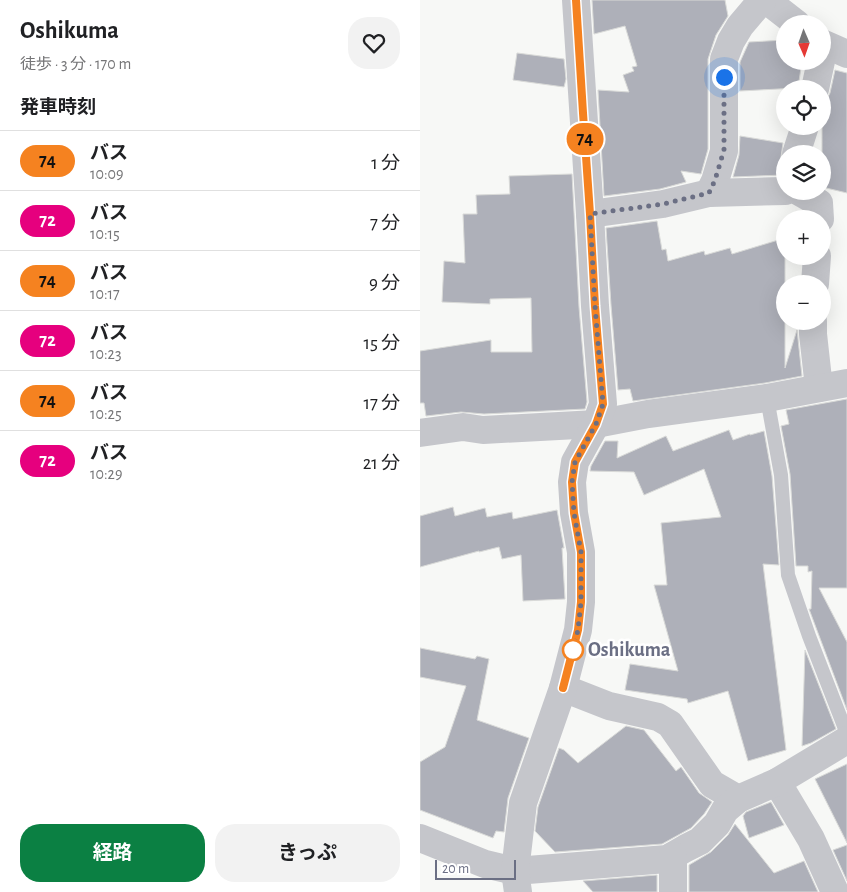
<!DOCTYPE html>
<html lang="ja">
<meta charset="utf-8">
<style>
:root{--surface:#fff;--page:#f2f2f2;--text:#202124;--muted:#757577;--line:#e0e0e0;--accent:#0b8043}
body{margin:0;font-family:"Alegreya Sans","Noto Sans JP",sans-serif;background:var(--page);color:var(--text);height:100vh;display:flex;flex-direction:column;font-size:19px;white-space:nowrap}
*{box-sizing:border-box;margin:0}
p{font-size:16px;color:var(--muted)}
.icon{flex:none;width:28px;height:28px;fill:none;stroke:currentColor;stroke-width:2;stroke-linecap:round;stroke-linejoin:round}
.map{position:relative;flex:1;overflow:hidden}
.drawer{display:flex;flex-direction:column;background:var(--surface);width:420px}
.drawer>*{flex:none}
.badge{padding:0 10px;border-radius:16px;font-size:18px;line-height:32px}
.needle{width:32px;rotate:178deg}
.fabs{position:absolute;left:356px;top:15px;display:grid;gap:10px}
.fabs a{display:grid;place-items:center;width:55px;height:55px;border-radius:50%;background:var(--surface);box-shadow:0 5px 20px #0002;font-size:25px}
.scale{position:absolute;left:15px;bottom:12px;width:81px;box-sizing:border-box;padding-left:5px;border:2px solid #6b6f84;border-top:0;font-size:14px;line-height:18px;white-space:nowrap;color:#6b6f84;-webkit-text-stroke:4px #fff;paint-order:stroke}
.you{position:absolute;width:25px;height:25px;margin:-12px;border:4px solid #fff;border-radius:50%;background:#1a73e8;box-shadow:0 0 0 8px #1a73e833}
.map>.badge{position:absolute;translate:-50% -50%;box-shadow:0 0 0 2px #fff}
h2{padding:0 20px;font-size:19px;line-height:45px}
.round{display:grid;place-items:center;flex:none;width:52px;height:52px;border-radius:20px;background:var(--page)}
.head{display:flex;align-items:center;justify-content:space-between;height:85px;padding:0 20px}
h1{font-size:24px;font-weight:700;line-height:38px}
.action{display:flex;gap:10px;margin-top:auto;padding:10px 20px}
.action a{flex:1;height:58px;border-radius:20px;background:var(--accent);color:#fff;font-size:20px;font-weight:700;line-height:58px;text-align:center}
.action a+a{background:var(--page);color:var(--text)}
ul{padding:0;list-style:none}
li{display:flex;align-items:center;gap:15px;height:60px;padding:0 20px;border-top:1px solid var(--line)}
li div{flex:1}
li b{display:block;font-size:19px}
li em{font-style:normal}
li .badge{min-width:55px;font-weight:700;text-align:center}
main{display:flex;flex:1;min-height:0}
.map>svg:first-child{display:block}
.building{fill:#aeb0b9;stroke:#d9dad8}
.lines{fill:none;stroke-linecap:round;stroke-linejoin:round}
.service{stroke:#c5c6cb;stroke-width:14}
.minor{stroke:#c5c6cb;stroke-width:28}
.line-casing{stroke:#fff;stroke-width:11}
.line{stroke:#f58220;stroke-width:8}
.walk{stroke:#6b6f84;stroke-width:5;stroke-dasharray:0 9}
.stop-dot{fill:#fff;stroke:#f58220;stroke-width:2.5}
.labels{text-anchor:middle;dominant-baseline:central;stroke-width:5;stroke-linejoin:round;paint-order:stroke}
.stop-label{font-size:20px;font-weight:bold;fill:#6b6f84;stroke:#fff;text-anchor:start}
</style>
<main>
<section class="drawer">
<div class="head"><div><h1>Oshikuma</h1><p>徒歩 · 3 分 · 170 m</p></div><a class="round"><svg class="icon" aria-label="heart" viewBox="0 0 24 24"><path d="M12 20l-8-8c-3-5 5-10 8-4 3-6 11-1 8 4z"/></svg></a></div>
<h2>発車時刻</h2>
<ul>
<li><span class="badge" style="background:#f58220;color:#111">74</span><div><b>バス</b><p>10:09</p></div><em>1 分</em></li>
<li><span class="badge" style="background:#e6007e;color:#fff">72</span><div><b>バス</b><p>10:15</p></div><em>7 分</em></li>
<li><span class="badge" style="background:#f58220;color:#111">74</span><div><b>バス</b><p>10:17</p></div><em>9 分</em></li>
<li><span class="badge" style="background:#e6007e;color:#fff">72</span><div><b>バス</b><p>10:23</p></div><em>15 分</em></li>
<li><span class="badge" style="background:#f58220;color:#111">74</span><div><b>バス</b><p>10:25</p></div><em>17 分</em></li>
<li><span class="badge" style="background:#e6007e;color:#fff">72</span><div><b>バス</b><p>10:29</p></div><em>21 分</em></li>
</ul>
<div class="action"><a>経路</a><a>きっぷ</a></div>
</section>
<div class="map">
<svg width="427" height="892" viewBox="0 0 427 892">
<rect width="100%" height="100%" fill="#f7f8f6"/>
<g class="building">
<polygon points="172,0 305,0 308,16 296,35 288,59 288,149 281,174 261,171 266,182 240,189 184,196 178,90 209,92 203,75 214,71 212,67 217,66 205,26 174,34"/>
<polygon points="365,40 365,61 382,61 378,88 320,91 320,62 329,42"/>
<polygon points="97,53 144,59 146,79 144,87 93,80"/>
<polygon points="415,70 427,73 427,193 402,187 402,102 407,99 410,93"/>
<polygon points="320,136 363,143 361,157 365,165 363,175 313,177 319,155"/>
<polygon points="152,174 159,307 167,402 165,409 64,414 41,412 6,416 4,403 0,403 0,351 71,340 71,352 112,352 111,298 70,299 70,304 22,302 24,261 45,263 43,214 57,214 56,195 90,194 89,176"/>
<polygon points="237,221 242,250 246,249 248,261 284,251 285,255 310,248 312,254 365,238 365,368 377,330 382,376 345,383 213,401 210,389 198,390 191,305 186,228"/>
<polygon points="427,399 427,588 399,588 427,642 427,710 389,609 391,609 392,571 388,572 388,566 376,566 370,474 361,426 369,424 366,410"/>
<polygon points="309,430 313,440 330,434 330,435 344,431 352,476 359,565 343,564 366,750 328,761 308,691 268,703 267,699 205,690 210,664 258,671 234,585 247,585 241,523 301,517 284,469 224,495 214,472 170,471 171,466 185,441 198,441 197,458 246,436 253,451"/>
<polygon points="33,507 35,516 65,508 67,517 92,512 93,519 137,510 144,548 142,548 145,599 103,601 101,555 82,559 79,547 59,552 59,551 0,567 0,516"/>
<polygon points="0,648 55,659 57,656 69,659 57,720 109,738 88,798 84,832 76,831 73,838 0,810 0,762 25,747 46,686 0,677"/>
<polygon points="385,650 416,729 391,743 382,746"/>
<polygon points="206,726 224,730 256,771 261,767 279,793 292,802 284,814 271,828 242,844 135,852 115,831 118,807 139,748 144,750 158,763"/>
<polygon points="427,764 427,843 395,779"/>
<polygon points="351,802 364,825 329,838 323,816 326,812"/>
<polygon points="315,824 354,873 384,861 398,892 269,892 269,865 291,852 308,835"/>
<polygon points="427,845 427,881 413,850"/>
<polygon points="237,875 237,892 173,892 163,881"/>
</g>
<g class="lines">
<polyline class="service" points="347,398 361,475 368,575 389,636 427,734"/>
<g class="minor">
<polyline points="346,0 377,24"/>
<polyline points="402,43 427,54"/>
<polyline points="395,89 401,61"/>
<polyline points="376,154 385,126"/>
<polyline points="378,191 399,203 400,219"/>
<polyline points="289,193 295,181 304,151 304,59 311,41 320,26 342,0"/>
<polyline points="170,214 243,204 289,193 365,191"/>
<polyline points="395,284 397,256"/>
<polyline points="393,321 393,334 399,388"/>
<polyline points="0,433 43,427 63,430 176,424 228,414 347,398 427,383"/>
<polyline points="143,688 189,706 238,717 250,724 292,784 318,799"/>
<polyline points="357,782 391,839 415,892"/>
<polyline points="0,838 65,864 95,871 247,859 266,848 280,841 297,824 305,810 318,799 357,782 427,740"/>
<polyline points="253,856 253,892"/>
<polyline points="98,892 95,871 103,803 143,688 158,630 161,602 161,552 154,513 152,482 155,462 176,424 183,404 175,306 170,214 156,0"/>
</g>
</g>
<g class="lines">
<g class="line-casing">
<polyline id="line" points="143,688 158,630 161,602 161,552 154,513 152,482 155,462 176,424 183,404 175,306 170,214 163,113 156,0"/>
</g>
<use href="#line" class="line"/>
<polyline class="walk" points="153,650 158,630 161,602 161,552 154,513 152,482 155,462 176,424 183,404 175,306 170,214 243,204 289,193 295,180 304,150 304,77"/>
</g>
<circle class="stop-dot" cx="153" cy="650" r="10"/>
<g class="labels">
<g class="stop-label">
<text x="168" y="650">Oshikuma</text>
</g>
</g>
</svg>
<div class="fabs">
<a><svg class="needle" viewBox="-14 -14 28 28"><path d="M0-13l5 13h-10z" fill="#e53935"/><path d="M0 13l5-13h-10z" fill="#757577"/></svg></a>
<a><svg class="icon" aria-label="locate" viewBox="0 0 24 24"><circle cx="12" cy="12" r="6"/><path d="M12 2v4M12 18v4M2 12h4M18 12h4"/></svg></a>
<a><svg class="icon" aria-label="layers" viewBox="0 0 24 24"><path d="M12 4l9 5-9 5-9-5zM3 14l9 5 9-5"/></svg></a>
<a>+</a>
<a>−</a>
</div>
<div class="scale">20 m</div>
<div class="you" style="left:304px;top:77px"></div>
<b class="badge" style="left:165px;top:139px;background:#f58220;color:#111">74</b>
</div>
</main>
